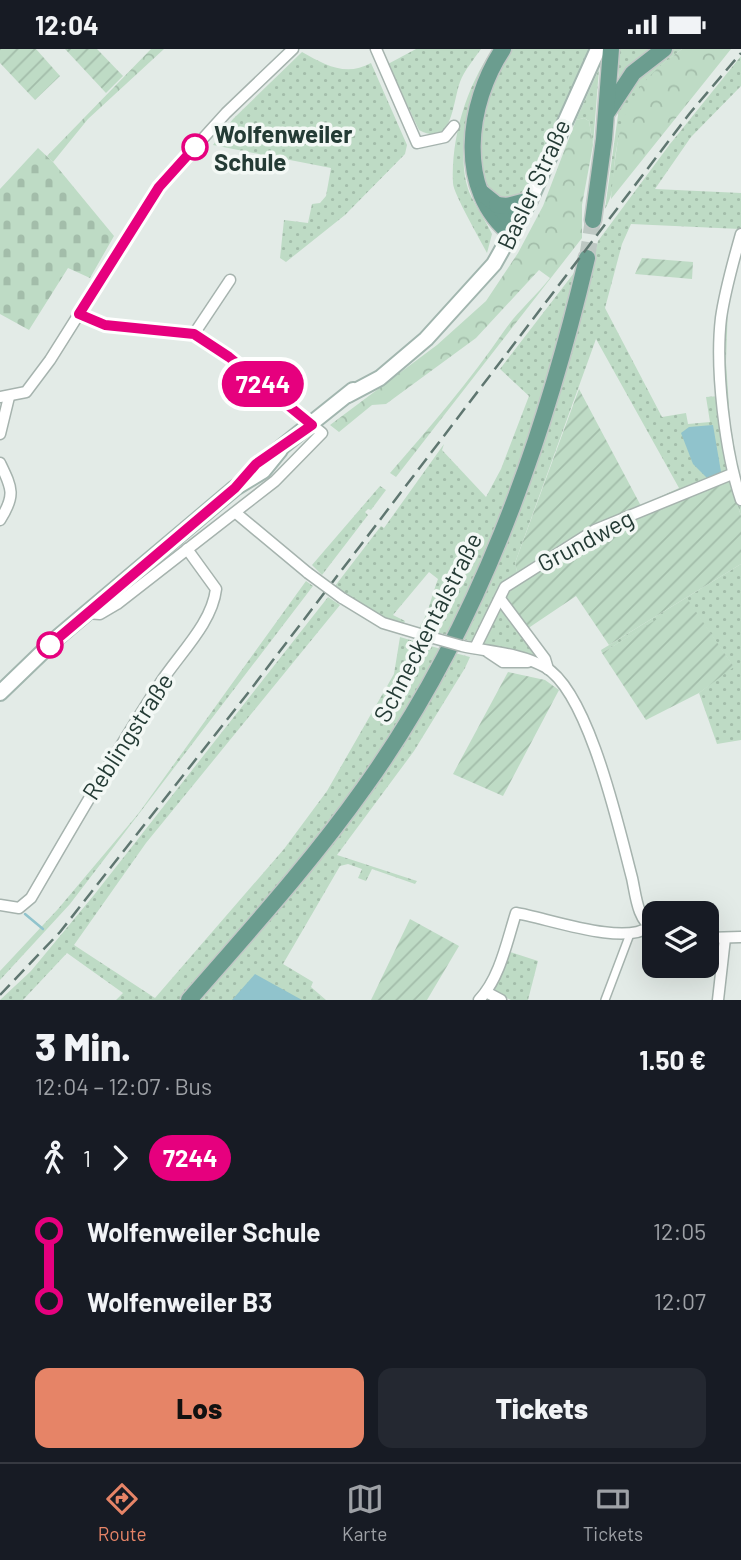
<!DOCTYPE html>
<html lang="de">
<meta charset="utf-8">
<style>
:root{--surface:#171b24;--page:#242831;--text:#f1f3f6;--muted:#9ea1a6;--line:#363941;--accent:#e68467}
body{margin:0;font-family:Barlow,sans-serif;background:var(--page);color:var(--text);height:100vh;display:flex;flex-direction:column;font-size:26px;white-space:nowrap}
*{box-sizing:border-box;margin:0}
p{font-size:23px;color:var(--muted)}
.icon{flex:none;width:38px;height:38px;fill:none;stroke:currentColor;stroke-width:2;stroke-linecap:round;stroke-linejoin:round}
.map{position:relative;height:951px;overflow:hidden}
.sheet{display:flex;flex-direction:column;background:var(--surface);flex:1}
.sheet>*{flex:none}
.badge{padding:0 14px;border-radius:23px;font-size:24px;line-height:46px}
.tools{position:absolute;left:642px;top:852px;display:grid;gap:14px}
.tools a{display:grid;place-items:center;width:77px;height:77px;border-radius:14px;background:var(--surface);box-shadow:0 7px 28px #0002;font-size:35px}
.map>.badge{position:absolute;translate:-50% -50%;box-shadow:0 0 0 4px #fff}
.legs{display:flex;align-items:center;gap:10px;height:77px;padding:0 35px;font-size:23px}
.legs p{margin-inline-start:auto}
.headline{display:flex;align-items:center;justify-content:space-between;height:119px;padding:0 35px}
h1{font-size:38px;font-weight:800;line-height:52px}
.action{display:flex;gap:14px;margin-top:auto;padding:14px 35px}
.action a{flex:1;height:80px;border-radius:14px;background:var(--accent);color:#111;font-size:28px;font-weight:800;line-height:80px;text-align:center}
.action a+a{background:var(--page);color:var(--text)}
ul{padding:0 35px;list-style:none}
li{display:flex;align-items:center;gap:24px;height:70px;font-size:26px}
li i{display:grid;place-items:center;width:10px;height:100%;margin:0 9px;background:currentColor}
li i::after{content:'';width:18px;height:18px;margin:-9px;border:5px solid;border-radius:50%;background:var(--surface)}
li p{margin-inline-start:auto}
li:first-child i{background:linear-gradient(#0000 50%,currentColor 0)}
li:last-child i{background:linear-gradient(currentColor 50%,#0000 0)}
.status{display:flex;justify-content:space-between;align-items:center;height:49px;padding:0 35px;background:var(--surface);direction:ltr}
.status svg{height:19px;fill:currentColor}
.tabs{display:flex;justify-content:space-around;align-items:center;height:98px;border-top:2px solid var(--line);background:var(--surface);font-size:19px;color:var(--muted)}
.tabs a{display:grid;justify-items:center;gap:4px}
.tabs .on{color:var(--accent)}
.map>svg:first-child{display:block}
.grass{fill:url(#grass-dots);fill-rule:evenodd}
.forest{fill:url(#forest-crowns)}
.cemetery{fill:url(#cemetery-stones)}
.garden{fill:url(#garden-furrows)}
.water{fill:#90c3cc}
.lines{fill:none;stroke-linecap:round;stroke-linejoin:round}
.stream{stroke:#90c3cc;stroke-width:2.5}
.primary-tunnel{stroke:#bdc8c3;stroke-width:16;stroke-dasharray:16 8;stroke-linecap:butt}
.pedestrian-casing{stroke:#a6b3ae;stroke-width:10}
.minor-casing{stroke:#a6b3ae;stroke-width:13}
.secondary-casing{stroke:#a2b6af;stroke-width:18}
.primary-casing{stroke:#c2c8c6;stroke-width:19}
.pedestrian{stroke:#fff;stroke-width:7}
.minor{stroke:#fff;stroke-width:10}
.secondary{stroke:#fff;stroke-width:14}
.primary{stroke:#6b9d8f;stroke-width:16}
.rail{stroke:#5f7670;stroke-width:2.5;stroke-dasharray:14 7;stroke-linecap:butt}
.minor-bridge-casing{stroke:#a6b3ae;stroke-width:13;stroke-linecap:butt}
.minor-bridge{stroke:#fff;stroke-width:10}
.line-1-casing{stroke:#fff;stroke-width:16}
.line-1{stroke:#e6007e;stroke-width:10}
.stop-1-dot{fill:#fff;stroke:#e6007e;stroke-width:3.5}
.labels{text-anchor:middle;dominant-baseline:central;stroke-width:7;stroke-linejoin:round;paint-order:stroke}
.stop-label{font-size:24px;font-weight:bold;fill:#243b35;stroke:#f3f8f5;text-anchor:start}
.street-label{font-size:24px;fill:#243b35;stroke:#f3f8f5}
</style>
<div class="status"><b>12:04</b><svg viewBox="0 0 49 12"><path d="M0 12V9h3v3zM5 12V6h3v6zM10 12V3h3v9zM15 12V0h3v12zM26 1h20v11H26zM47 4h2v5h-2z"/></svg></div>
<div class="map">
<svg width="741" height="951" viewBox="0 0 741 951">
<defs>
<pattern id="grass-dots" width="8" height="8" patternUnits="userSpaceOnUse" patternTransform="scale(1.75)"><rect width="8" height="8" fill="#bedbc5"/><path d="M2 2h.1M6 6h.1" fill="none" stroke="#a3bdaa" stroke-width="1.8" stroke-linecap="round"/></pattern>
<pattern id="forest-crowns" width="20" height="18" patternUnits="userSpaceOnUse" patternTransform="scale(1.75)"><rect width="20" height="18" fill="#bedbc5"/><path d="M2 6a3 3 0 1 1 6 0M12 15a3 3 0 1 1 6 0" fill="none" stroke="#a3bdaa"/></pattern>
<pattern id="cemetery-stones" width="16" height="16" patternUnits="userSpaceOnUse" patternTransform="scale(1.75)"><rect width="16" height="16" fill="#bedbc5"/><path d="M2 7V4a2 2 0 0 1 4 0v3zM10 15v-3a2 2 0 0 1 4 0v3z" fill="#a3bdaa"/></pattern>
<pattern id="garden-furrows" width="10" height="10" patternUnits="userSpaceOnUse" patternTransform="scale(1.75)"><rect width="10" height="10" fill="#bedbc5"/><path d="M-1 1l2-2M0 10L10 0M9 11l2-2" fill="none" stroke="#a3bdaa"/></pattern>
</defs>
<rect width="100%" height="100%" fill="#e3ebe7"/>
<g class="grass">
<path d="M416,0h65c-7,10 -17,22 -21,33 -8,22 -7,66 -41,48l-31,-66z"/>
<path d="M493,0h2c-22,37 -43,105 -24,147 6,13 15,25 21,38l-5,19c-6,-12 -34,-60 -34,-70 -2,-45 13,-96 40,-134z"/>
<path d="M510,0h79l-59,130 -9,15 -16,7c-4,-2 -11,-4 -14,-8 -13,-14 -14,-73 -8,-90 6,-19 18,-37 27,-54z"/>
<path d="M619,0h63c-37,27 -55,52 -65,97 -5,22 0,44 -12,63l13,-94z"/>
<path d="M302,3c23,13 44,25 69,11l36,82 -2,9 -60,61 -59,47 -6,-4 4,-38 24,3 4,-19 8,-1 6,-7 5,-28 -118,-23 20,-26z"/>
<path d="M741,7v30l-50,51 -36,52 86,4v59l-13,53 -2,57 4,59 11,69v26l-12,-37 -225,122 36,55 -2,3 -79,-21 131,-362 8,-35 72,-97zM631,175l109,5c-16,53 -25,112 -20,167l-14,1 4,25 -22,2 -2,-11 -24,4 -57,-109 17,-64zM596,290l83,149 -110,51 -52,33 -2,-9z"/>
<polygon points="599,20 593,96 589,72 584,69 576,71"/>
<path d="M577,220l-22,100 -67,182 -40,84 -29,-7c10,-15 12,-31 19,-49l-9,-7 -36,43 12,6 -2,4 -38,-16 -30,-23 46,-60 3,2 60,-84 -2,6 44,47 15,-28 28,-73 -29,-27z"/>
<polygon points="380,437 386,441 371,461 368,460 365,463 368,466 322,526 312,516"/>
<polygon points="741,515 741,691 717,695 699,644 733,617 688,552 602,604 601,601"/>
<polygon points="306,532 313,537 70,855 0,931 0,922 58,860 138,765"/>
<polygon points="328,548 340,556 146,794 74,896 155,949 284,800 327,742 394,625 400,588 441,600 376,709 324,784 182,951 116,951 123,944 67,904 23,951 0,951 31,922 94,846"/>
<polygon points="451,603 470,608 465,619 414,702 337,806 417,832 415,835 372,820 366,832 358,829 362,820 348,815 340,817 283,915 313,933 311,938 326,951 194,951 287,845"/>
<polygon points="507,902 538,912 528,951 511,951 494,943"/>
</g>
<g class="forest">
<polygon points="151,0 164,0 88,70 53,113 47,107"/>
<path d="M682,0h49l-120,150c8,-74 7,-104 71,-150z"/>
<path d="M584,69l5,3 4,24 -11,60v33l-186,239 -6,-4c40,-46 80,-92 114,-142 13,-19 32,-35 46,-53l-11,-8 -63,68 -90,66 -14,1 -33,27 -9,-7 107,-80 49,-44 32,-48 25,-47 33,-86z"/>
</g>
<polygon class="cemetery" points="38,99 53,113 114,187 90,229 68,219 29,281 0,265 0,140"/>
<g class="garden">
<polygon points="0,0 36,0 60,27 35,51 0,14"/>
<polygon points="65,0 97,0 123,27 106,44"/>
<polygon points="642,209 693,213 692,230 635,225"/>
<polygon points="579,340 641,457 569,490 517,523 515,514"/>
<polygon points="729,429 741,467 741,515 609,596 576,547 527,580 503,551 511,538 588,488"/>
<polygon points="688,551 734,618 699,644 646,671 602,604"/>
<polygon points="508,623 545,631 559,641 503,747 453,725"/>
<polygon points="410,870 459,897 427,951 371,951"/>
</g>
<g class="water">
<polygon points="713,376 721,423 707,429 693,415 681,384 689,378"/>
<polygon points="255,925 302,951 232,951"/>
</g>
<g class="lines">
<polyline class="stream" points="25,865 43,880"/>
<polyline class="primary-tunnel" points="587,209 593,171"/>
<g class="pedestrian-casing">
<polyline id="pedestrian" points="605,951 630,885"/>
</g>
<g class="minor-casing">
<g id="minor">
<polyline points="376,0 417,94 445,88 454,77"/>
<path d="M741,185c-8,28 -16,56 -20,84 -6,51 4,134 20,182"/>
<polyline points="79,265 105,276 194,285 229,308 322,384 275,432 117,555 100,565 86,564"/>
<polyline points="194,285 230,231"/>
<polyline points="0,348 26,343 50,311 159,138 226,64 293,0"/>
<polyline points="0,385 9,348"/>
<path d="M0,414c12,25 16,32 0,57"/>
<polyline points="236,464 308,524"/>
<polyline points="342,549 383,574 430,588"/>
<polyline points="501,551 545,610 548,620"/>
<path d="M462,597c28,6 58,7 83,21 44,25 74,162 87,211 4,18 5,41 22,52"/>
<polyline points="475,599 505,538 595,481 732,425"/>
<polyline points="488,603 503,613 528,613"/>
<path d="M0,856l19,3 12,-10c42,-72 83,-144 128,-213 19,-30 53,-61 57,-96l-29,-40"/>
<polyline points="707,889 741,888"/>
<polyline points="486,943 501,951"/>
<path d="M479,951c21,-22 28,-59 37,-87 31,5 107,33 133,14"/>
<polyline points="718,951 725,889"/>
</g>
</g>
<g class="secondary-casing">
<g id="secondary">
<polyline points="348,346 380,329 426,290 494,215 530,151 598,0"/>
<polyline points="273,405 353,341"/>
<polyline points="0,644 57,589 235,439 263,422 280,401"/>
</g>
</g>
<g class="primary-casing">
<g id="primary">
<path d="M503,0c-36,54 -48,142 9,186"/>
<polyline points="608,62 633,24 664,0"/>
<polyline points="482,144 497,156 516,177"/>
<polyline points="497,156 507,157 530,151"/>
<polyline points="593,171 604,90 611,0"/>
<path d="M189,951c60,-69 122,-137 175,-212 113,-157 179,-343 223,-530"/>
</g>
</g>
<use href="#pedestrian" class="pedestrian"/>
<use href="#minor" class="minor"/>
<use href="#secondary" class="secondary"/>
<use href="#primary" class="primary"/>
<polyline class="rail" points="0,946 60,883 248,644 690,64 741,4"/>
<g class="minor-bridge-casing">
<g id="minor-bridge">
<polyline points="308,524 342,549"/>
<polyline points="430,588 462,597"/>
</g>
</g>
<use href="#minor-bridge" class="minor-bridge"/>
</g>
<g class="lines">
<g class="line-1-casing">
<polyline id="line-1" points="50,596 235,439 256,415 312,376 229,308 194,285 105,276 79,265 159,138 195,98"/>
</g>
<use href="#line-1" class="line-1"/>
</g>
<g class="stop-1-dot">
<circle cx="195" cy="98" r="12"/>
<circle cx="50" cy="596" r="12"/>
</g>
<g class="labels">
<g class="stop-label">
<text x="214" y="84">Wolfenweiler<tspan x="214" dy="28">Schule</tspan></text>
</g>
<g class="street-label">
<text transform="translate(533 135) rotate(-65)">Basler Straße</text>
<text transform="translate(585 491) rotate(-28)">Grundweg</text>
<text transform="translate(427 578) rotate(-63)">Schneckentalstraße</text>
<text transform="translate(127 687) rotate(-57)">Reblingstraße</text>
</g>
</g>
</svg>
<div class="tools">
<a><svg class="icon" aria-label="layers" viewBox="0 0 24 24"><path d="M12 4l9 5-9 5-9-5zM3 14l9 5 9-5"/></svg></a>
</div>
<b class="badge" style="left:263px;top:335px;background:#e6007e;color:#fff">7244</b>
</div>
<section class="sheet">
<div class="headline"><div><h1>3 Min.</h1><p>12:04 – 12:07 · Bus</p></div><b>1.50 €</b></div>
<div class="legs"><svg class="icon" aria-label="walk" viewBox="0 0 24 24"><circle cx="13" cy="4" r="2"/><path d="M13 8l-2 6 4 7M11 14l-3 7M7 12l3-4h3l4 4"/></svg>1<svg class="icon" aria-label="forward" viewBox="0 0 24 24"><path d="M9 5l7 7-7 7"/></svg><b class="badge" style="background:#e6007e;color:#fff">7244</b></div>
<ul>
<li><i style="color:#e6007e"></i><b>Wolfenweiler Schule</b><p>12:05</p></li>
<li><i style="color:#e6007e"></i><b>Wolfenweiler B3</b><p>12:07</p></li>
</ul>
<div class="action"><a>Los</a><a>Tickets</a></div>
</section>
<nav class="tabs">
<a class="on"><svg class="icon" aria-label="directions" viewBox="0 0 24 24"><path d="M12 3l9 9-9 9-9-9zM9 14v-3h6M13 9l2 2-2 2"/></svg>Route</a>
<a><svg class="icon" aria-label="map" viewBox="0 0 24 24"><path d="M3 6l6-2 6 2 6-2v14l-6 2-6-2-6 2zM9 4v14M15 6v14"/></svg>Karte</a>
<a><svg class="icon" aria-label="tickets" viewBox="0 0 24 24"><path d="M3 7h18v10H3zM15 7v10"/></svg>Tickets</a>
</nav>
